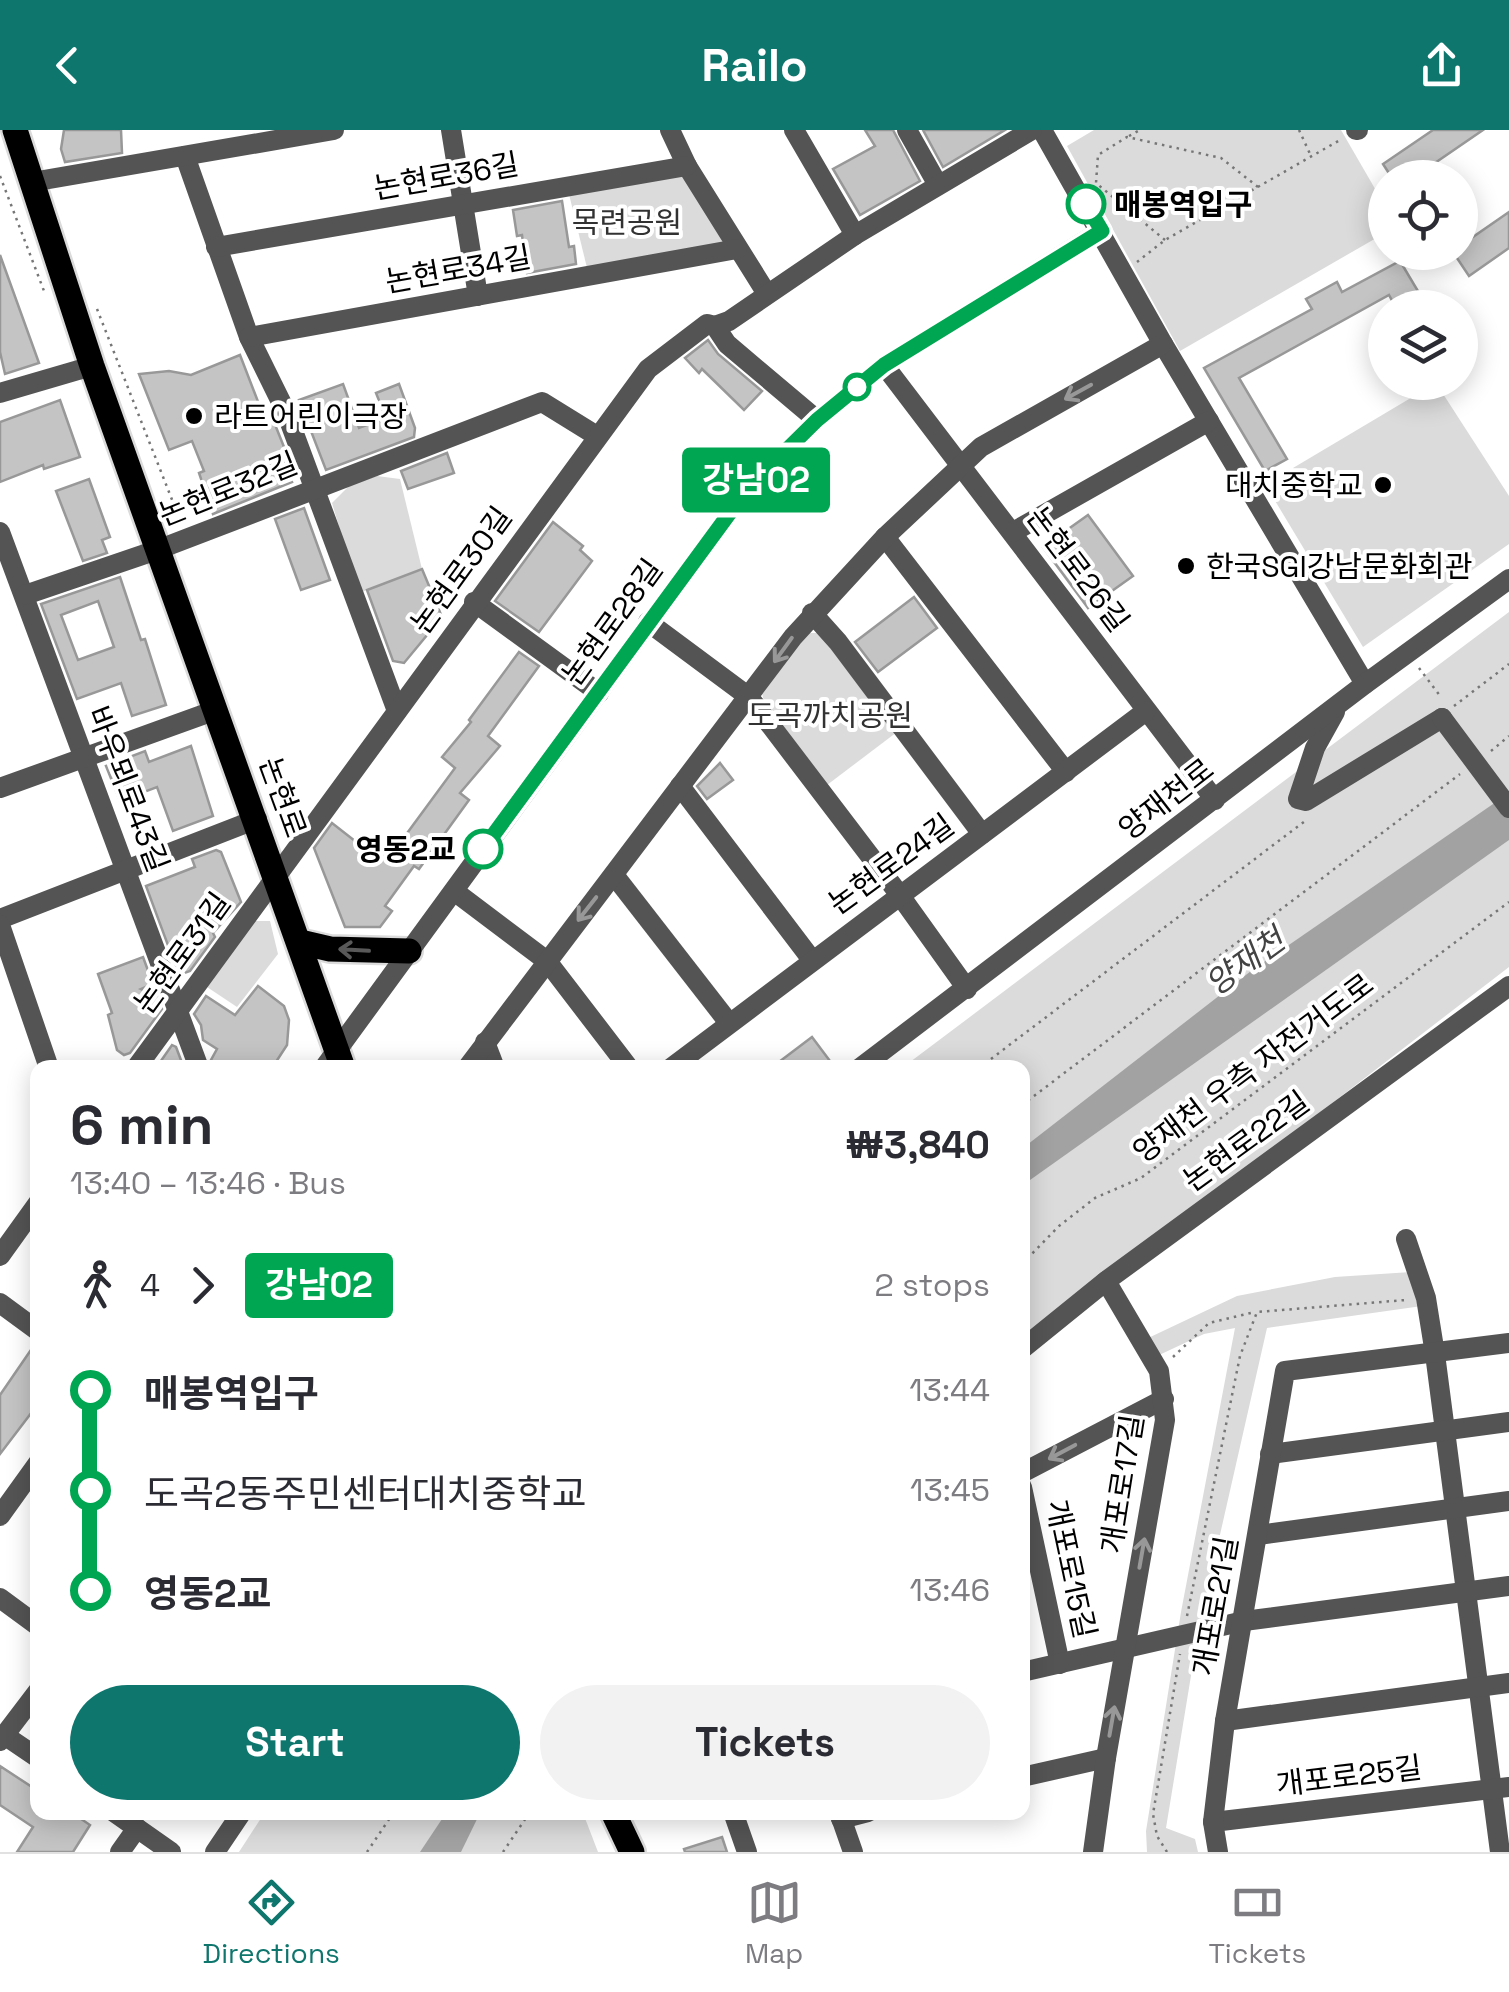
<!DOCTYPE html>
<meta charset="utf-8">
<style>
:root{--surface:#fff;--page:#f2f2f3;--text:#2b2b33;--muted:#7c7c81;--line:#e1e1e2;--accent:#0f766e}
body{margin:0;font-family:"Space Grotesk","Noto Sans KR",sans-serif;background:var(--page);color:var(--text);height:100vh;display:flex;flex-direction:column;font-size:38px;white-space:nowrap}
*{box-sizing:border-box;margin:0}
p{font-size:32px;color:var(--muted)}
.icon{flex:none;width:55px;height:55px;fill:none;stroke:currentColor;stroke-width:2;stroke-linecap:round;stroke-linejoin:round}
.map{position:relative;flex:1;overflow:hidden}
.sheet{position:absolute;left:30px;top:930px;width:1000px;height:760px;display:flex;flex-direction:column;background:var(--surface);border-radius:20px;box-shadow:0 5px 25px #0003}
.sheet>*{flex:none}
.badge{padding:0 20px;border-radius:8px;font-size:35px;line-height:65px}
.fabs{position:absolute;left:1368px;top:30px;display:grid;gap:20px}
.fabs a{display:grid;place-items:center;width:110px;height:110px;border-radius:50%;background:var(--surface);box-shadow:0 5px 25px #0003;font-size:50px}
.map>.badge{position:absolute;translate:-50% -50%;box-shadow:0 0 0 5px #fff}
.legs{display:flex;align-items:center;gap:15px;height:110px;padding:0 40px;font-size:32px}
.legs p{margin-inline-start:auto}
.summary{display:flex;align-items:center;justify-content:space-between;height:170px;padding:0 40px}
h1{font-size:55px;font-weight:600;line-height:75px}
.cta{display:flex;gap:20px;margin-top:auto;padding:20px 40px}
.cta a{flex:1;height:115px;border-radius:60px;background:var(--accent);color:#fff;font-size:40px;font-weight:600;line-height:115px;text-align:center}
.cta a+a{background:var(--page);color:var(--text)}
ul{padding:0 40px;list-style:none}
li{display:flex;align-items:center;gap:35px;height:100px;font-size:38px}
li i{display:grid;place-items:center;width:15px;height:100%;margin:0 12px;background:currentColor}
li i::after{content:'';width:25px;height:25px;margin:-12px;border:8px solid;border-radius:50%;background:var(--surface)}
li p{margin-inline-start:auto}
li:first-child i{background:linear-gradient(#0000 50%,currentColor 0)}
li:last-child i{background:linear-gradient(currentColor 50%,#0000 0)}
header{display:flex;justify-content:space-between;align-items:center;height:130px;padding:0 40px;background:var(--accent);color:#fff;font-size:45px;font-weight:600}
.dock{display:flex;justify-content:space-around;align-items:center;height:140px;border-top:2px solid var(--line);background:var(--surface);font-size:28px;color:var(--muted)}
.dock a{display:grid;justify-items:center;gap:5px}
.dock .current{color:var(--accent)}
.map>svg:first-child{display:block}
.green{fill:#dbdbdb}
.water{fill:#a2a2a2}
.building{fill:#c4c4c4;stroke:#989898;stroke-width:2.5;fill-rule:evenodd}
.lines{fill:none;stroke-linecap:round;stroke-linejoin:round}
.major-casing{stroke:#dbdbdb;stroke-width:30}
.path{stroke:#767676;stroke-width:2.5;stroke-dasharray:2.5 5;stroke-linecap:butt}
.minor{stroke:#545454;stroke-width:20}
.major{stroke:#000;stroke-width:25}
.minor-bridge{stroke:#545454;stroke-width:20}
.oneway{stroke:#989898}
.oneway2{stroke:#595959}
.line-1-casing{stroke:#fff;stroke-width:22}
.line-1{stroke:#00a651;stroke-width:15}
.stop-1-dot{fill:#fff;stroke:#00a651;stroke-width:5}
.poi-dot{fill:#000;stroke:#fff;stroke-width:4}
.labels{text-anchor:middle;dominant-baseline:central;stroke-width:8;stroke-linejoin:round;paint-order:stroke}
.street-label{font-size:30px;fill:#000;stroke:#fff}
.stop-label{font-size:30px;font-weight:bold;fill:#000;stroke:#fff;text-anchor:start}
.park-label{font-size:30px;fill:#323232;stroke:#fff}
.poi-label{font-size:30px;fill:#000;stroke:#fff;text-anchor:start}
.water-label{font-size:32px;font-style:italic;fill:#434343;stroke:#fff}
</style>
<header><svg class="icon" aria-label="back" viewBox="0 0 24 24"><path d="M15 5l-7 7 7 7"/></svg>Railo<svg class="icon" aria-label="share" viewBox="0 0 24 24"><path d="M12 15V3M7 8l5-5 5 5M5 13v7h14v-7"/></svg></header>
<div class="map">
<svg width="1509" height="1722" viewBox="0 0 1509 1722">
<rect width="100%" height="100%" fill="#fff"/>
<g class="green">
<polygon points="1094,0 1341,0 1385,76 1385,103 1180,221 1067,16"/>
<polygon points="687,36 737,119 589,146 567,56"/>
<polygon points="1436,253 1509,366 1509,414 1363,517 1274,369 1301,353 1293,338"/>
<polygon points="377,346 400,349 422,439 359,463 332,373 350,355"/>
<polygon points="1509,482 1509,837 1023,1211 1022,938 902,938"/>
<polygon points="803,503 825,503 897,602 827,655 763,568 762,562"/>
<polygon points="253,791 270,791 278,824 237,877 204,855"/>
<polygon points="1411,1142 1422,1176 1267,1198 1199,1497 1166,1698 1195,1709 1198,1722 1147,1722 1146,1701 1181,1482 1235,1198 1204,1204 1157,1226 1144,1210 1237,1166 1335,1147"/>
<polygon points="265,1682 583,1683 598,1722 239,1722"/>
</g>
<g class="water">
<polygon points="1509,663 1509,710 1023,1055 1023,1018 1251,841"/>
<polygon points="446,1683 480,1683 461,1722 420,1722"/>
</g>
<g class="building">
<polygon points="64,0 121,0 122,23 65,32 61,19"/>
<polygon points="865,0 893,0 920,51 860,85 833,39 875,16"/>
<polygon points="923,0 1005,0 943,37"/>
<polygon points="1433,0 1483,0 1413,48 1392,48 1383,34"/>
<polygon points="562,71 569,117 574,116 576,134 527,143 522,105 517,106 513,80"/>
<polygon points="1509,82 1509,118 1469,146 1453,122 1460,122 1460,116"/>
<polygon points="0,125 39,233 5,244 0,222"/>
<polygon points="1400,131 1428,178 1396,178 1389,165 1239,248 1287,329 1265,341 1204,238 1312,179 1306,169 1337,152 1342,162"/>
<polygon points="708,210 718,224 762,261 744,280 702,239 699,243 685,228"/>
<polygon points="240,225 267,295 274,292 286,322 280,324 292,352 213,384 199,343 204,341 192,311 169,320 139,244 169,241 191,245"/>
<polygon points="343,254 359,298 386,288 376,263 399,254 415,298 414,307 326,340 299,270"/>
<polygon points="60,270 80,327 44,339 43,335 0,352 0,292"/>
<polygon points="447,323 454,343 408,359 401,341"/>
<polygon points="89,349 110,407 102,410 107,423 83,431 56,361"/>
<polygon points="304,378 330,450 301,460 275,389"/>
<polygon points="1088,385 1133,446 1088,478 1043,417"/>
<polygon points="553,392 583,416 580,420 592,431 539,502 495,471"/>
<polygon points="422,439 442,487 404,533 393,531 367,460"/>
<path d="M120,447l21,63 4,-1 21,66 -34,11 -11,-33 -44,16 -36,-95zM98,471l16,46 -36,13 -17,-45z"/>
<polygon points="914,467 937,498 878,542 855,512"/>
<polygon points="519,522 539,536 488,606 500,616 460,663 469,670 419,739 414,736 385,776 392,781 380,797 345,797 314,718 332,693 378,729 384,721 391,725 455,638 442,627 471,592 469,590"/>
<polygon points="191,616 213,686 173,701 157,657 120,671 106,636 145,621 149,632"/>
<polygon points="720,633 733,650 707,669 697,656"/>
<polygon points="216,720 221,722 241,772 213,803 215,807 190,841 179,845 146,756 195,737 192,729"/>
<polygon points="143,827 153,854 141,859 158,867 162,879 130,923 124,925 117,920 108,885 112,883 98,844"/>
<polygon points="258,856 284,876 289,890 287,915 272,938 221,938 211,930 217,919 203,910 201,895 194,884 206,866 235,885"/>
<polygon points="812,907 830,931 822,938 771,938"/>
<polygon points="172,915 176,917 184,938 156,938"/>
<polygon points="35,1214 38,1215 38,1274 0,1324 0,1265"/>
<polygon points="0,1636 38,1661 38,1682 71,1682 90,1695 73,1722 17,1722 33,1697 0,1675"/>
<polygon points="722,1707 727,1722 685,1722 684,1719"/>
</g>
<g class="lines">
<g class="major-casing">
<g id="major">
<polyline points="15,0 92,236 343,938"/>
<polyline points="300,812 330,819 409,821"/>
<polyline points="613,1682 632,1722"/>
</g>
</g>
<g class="path">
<polyline points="1299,0 1311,26"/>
<polyline points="1129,6 1140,0"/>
<polyline points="0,46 44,161"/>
<polyline points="1165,110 1096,53 1098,25 1127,7 1221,28 1258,57"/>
<polyline points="1137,132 1165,110 1340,10"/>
<polyline points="97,179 180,390"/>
<polyline points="1419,538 1441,567"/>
<polyline points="1454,576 1509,534"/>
<polyline points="1491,621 1509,606"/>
<polyline points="979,938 1305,691"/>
<polyline points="1022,975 1460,644"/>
<polyline points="1022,1134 1059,1096 1095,1068 1141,1048 1509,772"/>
<polyline points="1173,1227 1209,1193 1255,1182"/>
<polyline points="1187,1486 1240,1226 1257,1182 1406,1170"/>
<polyline points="367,1722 394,1682"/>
<polyline points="503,1722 530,1682"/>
<polyline points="1167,1722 1157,1706 1153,1684 1180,1524"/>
</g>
<g class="minor">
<polyline points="451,0 478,166"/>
<polyline points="670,0 687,36 767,164"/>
<polyline points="794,0 855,105"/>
<polyline points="907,0 938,55"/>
<polyline points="1042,0 1163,214 1365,554"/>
<polyline points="1356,0 1358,0"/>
<polyline points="185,26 249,207 286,282 397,581"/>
<polyline points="32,52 334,0"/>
<polyline points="216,117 687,36"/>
<polyline points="715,196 727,214 817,290"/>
<polyline points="249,207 737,119"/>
<polyline points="884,235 1215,670"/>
<polyline points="0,263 92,236"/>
<polyline points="0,402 199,938"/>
<polyline points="1013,402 1209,291"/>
<polyline points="885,407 1066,642"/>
<polyline points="25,465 157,420 542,272 597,306"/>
<polyline points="474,472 599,563"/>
<polyline points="812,483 838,512 982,704"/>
<polyline points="648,492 749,567 899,764 967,859"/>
<polyline points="1335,582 1315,618 1298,669 1306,671 1442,588"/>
<polyline points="680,656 812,830"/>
<polyline points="0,658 216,580"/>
<polyline points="614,745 729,893"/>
<polyline points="454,761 547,831 629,938"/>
<polyline points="0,789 257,689"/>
<polyline points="0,795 49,938"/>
<polyline points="485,912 495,938"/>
<polyline points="136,938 648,239 707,194 715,196 729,191 855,105 1032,0"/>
<polyline points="324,938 748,358 817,290 884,235 1101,101"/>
<polyline points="467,938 793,507 885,407 981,317 1163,214"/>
<polyline points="671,938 1146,581"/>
<polyline points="860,938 1365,554 1509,449"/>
<polyline points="1406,1109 1426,1168 1435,1224 1500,1722"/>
<polyline points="0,1126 38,1073"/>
<polyline points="0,1173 38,1201"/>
<polyline points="1022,1219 1106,1151 1509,856"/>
<polyline points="1270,1324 1509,1292"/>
<polyline points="1022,1343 1164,1269"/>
<polyline points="1022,1357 1060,1534"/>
<polyline points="0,1386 38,1333"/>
<polyline points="1258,1405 1509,1371"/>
<polyline points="0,1468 38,1496"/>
<polyline points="1022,1542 1244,1491 1509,1456"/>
<polyline points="1225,1591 1509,1553"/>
<polyline points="4,1605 38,1628"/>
<polyline points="0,1611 38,1561"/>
<polyline points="1022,1647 1106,1628"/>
<polyline points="114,1682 171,1722"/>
<polyline points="733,1682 747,1722"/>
<polyline points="839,1682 853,1722"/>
<polyline points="841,1689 868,1682"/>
<polyline points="1213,1692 1509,1657"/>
<polyline points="120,1722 137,1698"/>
<polyline points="215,1722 242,1682"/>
<polyline points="1093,1722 1106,1628 1165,1290 1159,1241 1106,1151"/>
<polyline points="1218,1722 1213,1692 1225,1591 1285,1241 1509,1213"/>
</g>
<use href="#major" class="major"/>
<polyline class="minor-bridge" points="1442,588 1509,678"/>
</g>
<defs><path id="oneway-shaft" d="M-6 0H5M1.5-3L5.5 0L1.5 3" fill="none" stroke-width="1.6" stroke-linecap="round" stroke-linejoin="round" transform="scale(2.5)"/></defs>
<g class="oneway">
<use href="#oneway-shaft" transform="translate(1078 262) rotate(151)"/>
<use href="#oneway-shaft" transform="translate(783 520) rotate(126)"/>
<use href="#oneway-shaft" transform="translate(587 779) rotate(128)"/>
<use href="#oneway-shaft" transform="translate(1062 1322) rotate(152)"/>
<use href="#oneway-shaft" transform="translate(1142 1423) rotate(-80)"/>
<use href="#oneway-shaft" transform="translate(1112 1591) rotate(-80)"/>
</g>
<use class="oneway2" href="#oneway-shaft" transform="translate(354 820) rotate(-177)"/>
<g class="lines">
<g class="line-1-casing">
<polyline id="line-1" points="483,719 748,358 817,290 884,235 1102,101 1086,74"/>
</g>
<use href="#line-1" class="line-1"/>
</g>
<g class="stop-1-dot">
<circle cx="1086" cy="74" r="18"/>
<circle cx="857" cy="257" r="12"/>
<circle cx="483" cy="719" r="18"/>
</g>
<g class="poi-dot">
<circle cx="194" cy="286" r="10"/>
<circle cx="1383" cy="355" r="10"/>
<circle cx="1186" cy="436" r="10"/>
</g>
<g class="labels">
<g class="street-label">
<text transform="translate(446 46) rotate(-10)">논현로36길</text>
<text transform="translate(458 139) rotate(-10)">논현로34길</text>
<text transform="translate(228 359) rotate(-22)">논현로32길</text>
<text transform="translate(1078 439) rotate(53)">논현로26길</text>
<text transform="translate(461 440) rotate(-54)">논현로30길</text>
<text transform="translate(612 492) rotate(-54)">논현로28길</text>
<text transform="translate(128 659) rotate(69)">바우뫼로43길</text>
<text transform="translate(283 667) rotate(70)">논현로</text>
<text transform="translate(1166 669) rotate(-38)">양재천로</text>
<text transform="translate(891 734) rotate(-36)">논현로24길</text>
<text transform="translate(182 823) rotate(-54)">논현로31길</text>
<text transform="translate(1253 938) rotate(-37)">양재천 우측 자전거도로</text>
<text transform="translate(1246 1011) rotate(-36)">논현로22길</text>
<text transform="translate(1122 1354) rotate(-81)">개포로17길</text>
<text transform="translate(1071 1439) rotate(78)">개포로15길</text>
<text transform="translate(1215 1476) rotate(-80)">개포로21길</text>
<text transform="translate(1349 1646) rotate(-7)">개포로25길</text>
</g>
<g class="stop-label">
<text x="1114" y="74">매봉역입구</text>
<text x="456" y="719" text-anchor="end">영동2교</text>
</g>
<g class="park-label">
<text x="627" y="92">목련공원</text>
<text x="830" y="585">도곡까치공원</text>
</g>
<g class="poi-label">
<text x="214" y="286">라트어린이극장</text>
<text x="1363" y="355" text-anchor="end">대치중학교</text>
<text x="1206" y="436">한국SGI강남문화회관</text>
</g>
<g class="water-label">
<text transform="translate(1245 832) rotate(-36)">양재천</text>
</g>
</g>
</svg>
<div class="fabs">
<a><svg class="icon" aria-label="locate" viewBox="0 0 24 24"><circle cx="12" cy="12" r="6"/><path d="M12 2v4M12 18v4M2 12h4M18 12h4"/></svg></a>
<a><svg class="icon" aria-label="layers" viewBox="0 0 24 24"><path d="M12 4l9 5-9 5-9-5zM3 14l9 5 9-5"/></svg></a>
</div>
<b class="badge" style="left:756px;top:350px;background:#00a651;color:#fff">강남02</b>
<section class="sheet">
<div class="summary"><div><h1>6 min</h1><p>13:40 – 13:46 · Bus</p></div><b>₩3,840</b></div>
<div class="legs"><svg class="icon" aria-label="walk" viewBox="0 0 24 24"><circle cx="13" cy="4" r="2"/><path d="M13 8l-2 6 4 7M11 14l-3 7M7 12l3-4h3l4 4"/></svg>4<svg class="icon" aria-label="forward" viewBox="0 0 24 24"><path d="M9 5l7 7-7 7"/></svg><b class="badge" style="background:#00a651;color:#fff">강남02</b><p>2 stops</p></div>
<ul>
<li><i style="color:#00a651"></i><b>매봉역입구</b><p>13:44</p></li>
<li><i style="color:#00a651"></i><span>도곡2동주민센터대치중학교</span><p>13:45</p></li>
<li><i style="color:#00a651"></i><b>영동2교</b><p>13:46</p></li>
</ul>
<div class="cta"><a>Start</a><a>Tickets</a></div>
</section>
</div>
<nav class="dock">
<a class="current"><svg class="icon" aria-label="directions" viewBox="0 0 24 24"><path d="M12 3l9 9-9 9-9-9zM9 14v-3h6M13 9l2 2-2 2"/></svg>Directions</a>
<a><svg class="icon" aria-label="map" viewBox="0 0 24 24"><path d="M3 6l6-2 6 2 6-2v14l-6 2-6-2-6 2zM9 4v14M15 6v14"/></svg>Map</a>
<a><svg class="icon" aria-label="tickets" viewBox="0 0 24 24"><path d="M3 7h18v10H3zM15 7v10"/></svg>Tickets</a>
</nav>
